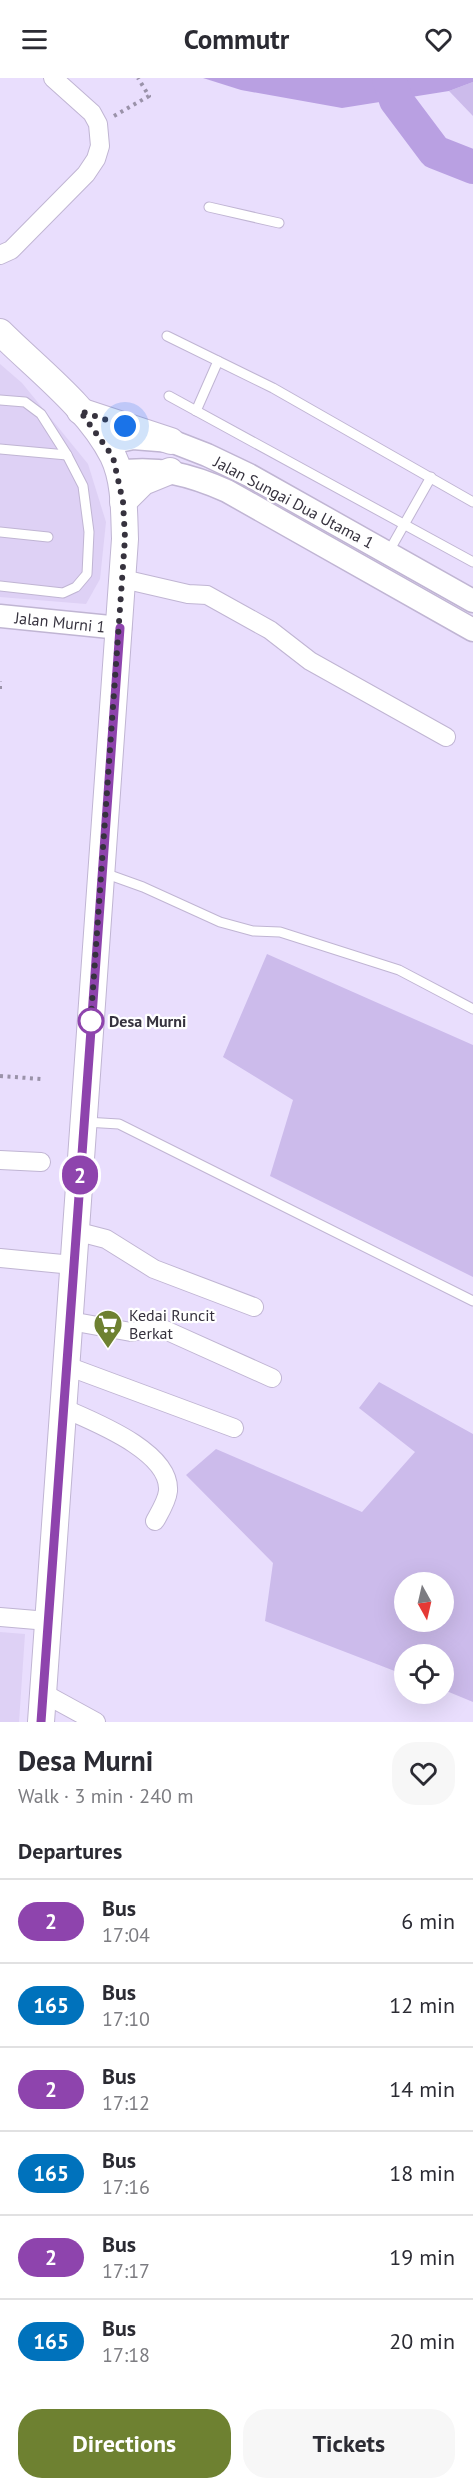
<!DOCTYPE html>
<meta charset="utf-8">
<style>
:root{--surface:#fff;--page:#f7f7f7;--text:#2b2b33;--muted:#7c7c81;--line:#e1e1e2;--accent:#6e8131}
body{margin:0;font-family:"PT Sans",sans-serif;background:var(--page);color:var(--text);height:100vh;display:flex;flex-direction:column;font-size:22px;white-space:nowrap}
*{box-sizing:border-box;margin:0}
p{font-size:20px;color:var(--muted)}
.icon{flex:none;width:33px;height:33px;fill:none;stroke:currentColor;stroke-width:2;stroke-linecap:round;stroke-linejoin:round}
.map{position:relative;height:1644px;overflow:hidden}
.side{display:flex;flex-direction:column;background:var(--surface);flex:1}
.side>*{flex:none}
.badge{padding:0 12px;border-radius:20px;font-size:21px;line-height:39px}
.needle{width:39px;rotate:172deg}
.controls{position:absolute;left:394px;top:1494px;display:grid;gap:12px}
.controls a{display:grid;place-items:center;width:60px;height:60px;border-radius:50%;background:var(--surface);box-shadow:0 6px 24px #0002;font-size:30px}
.you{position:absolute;width:30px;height:30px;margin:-15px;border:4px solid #fff;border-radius:50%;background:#1a73e8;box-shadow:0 0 0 9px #1a73e833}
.map>.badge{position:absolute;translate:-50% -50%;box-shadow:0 0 0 3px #fff}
h2{padding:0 18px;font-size:22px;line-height:54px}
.round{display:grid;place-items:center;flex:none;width:63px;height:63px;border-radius:24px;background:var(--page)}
.overview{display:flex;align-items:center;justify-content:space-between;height:102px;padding:0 18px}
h1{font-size:28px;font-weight:700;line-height:45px}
.button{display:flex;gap:12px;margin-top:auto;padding:12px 18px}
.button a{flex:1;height:69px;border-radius:24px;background:var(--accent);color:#fff;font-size:24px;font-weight:700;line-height:69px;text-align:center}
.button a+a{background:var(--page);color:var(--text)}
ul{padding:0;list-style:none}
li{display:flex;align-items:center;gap:18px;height:84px;padding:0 18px;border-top:2px solid var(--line)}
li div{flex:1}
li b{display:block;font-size:22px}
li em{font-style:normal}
li .badge{min-width:66px;font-weight:700;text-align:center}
header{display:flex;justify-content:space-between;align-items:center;height:78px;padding:0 18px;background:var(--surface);font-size:27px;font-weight:700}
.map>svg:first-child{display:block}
.built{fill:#ded1f5}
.green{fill:#ccbbeb;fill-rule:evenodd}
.water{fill:#b9a0e2}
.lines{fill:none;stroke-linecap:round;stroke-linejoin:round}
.river{stroke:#b9a0e2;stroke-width:34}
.service-casing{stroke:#c0b5d3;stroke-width:11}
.minor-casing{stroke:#c0b5d3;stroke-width:20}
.tertiary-casing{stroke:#c0b5d3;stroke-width:25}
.secondary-casing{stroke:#c0b5d3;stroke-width:28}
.path{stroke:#9a92a9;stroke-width:4;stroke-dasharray:3 4.5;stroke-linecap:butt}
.service{stroke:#fff;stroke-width:9}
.minor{stroke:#fff;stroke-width:18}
.tertiary{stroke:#fff;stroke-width:22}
.secondary{stroke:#fff;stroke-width:26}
.line-casing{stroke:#fff;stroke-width:14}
.line{stroke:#8e44ad;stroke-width:9}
.walk{stroke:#36323e;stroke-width:6;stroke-dasharray:0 10.8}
.stop-dot{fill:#fff;stroke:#8e44ad;stroke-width:3}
.labels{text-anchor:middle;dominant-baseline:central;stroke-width:4.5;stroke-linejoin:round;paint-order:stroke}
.street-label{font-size:16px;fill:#36323e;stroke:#fff}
.stop-label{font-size:16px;font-weight:bold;fill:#36323e;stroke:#fff;text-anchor:start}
.poi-label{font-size:16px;fill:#36323e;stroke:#fff;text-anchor:start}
</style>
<header><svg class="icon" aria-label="menu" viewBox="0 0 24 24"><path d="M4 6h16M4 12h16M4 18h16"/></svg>Commutr<svg class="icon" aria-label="heart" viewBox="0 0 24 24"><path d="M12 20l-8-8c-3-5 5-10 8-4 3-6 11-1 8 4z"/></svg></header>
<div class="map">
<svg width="473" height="1644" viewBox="0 0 473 1644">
<rect width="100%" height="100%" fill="#e9defd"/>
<g class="built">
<polygon points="0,286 22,305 88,386 106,444 100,501 86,526 0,519"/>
<polygon points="0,1554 25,1556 19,1644 0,1644"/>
</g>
<g class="green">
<polygon points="473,4 473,38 449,13"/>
<polygon points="267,876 473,967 473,1199 270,1098 293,1022 223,979"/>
<path d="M379,1304l94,52v268l-29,-12v-36h-39v21l-140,-54 8,-58 -87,-88 30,-26 146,63 53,-60 -56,-44zM444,1504v40h-39v-40z"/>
</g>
<polygon class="water" points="203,0 473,0 473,4 449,13 342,30 241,12"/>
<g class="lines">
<polyline class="river" points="389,0 396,22 435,74 473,89"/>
<g class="service-casing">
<g id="service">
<polyline points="209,129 279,145"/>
<polyline points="167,258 273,310 473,424"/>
<polyline points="169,318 473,484"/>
<polyline points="0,322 25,324 41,336 67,377 83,408 89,454 87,496 76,509 63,515 0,508"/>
<polyline points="196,333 218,283"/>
<polyline points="0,371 67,377"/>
<polyline points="0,454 48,459"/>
<polyline points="388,475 431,399"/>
<polyline points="104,795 143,809 220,844 253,853 280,854 399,892 473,931"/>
<polyline points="85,1044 119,1046 473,1223"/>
</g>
</g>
<g class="minor-casing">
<g id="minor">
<polyline points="0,177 11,172 86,96 96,81 100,68 98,46 92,35 53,0"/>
<polyline points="123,501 188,516 207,517 270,552 310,583 446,659"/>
<polyline points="0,1082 41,1084"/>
<polyline points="75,1153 106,1161 154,1191 254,1229"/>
<polyline points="0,1180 73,1187"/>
<polyline points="70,1243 131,1254 146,1251 163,1251 272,1300"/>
<polyline points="67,1288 234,1350"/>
<path d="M63,1330c29,13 108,43 105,83 -1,10 -8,21 -13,30"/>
<polyline points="0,1539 48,1543"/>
<polyline points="43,1615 96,1644"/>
</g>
</g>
<g class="tertiary-casing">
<g id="tertiary">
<polyline points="105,366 133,360 171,363 207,377 249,397 473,523"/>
<path d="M118,394c40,-6 73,3 109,19l246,139"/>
<polyline points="0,538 120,550"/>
</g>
</g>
<g class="secondary-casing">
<g id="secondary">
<path d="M0,254c37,37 89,76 113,124 12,25 11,56 12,83l-84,1183"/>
<polyline points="80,333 171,363"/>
<polyline points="123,424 143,404 170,393"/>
</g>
</g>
<g class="path">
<polyline points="114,38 149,18 138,0"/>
<polyline points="0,611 0,603"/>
<polyline points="0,998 41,1001"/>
</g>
<use href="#service" class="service"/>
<use href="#minor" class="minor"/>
<use href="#tertiary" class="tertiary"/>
<use href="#secondary" class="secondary"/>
</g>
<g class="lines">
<g class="line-casing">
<polyline id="line" points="41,1644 120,550"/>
</g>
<use href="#line" class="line"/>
<polyline class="walk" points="91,943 90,953 125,460 123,424 113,379 80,333 125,348"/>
</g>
<defs>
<g id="supermarket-pin" transform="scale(1.5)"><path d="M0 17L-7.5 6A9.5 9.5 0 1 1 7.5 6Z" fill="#6e8131" stroke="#fff"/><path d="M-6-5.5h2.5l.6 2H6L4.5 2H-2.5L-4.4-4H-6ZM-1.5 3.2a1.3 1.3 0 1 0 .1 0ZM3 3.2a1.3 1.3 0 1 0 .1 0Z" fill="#fff"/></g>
</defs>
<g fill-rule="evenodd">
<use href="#supermarket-pin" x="108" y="1246"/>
</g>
<circle class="stop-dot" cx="91" cy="943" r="12"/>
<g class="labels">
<g class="street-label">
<text transform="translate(294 424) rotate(28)">Jalan Sungai Dua Utama 1</text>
<text transform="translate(60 544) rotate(6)">Jalan Murni 1</text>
</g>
<g class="stop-label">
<text x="109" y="943">Desa Murni</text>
</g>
<g class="poi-label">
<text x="129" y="1237">Kedai Runcit<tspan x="129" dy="18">Berkat</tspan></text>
</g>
</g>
</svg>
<div class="controls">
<a><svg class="needle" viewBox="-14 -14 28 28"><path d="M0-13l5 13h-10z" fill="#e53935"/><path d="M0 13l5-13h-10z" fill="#7c7c81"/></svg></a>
<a><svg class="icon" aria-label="locate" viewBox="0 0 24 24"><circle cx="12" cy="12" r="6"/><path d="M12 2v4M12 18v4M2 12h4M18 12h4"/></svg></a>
</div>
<div class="you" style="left:125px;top:348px"></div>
<b class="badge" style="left:80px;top:1097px;background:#8e44ad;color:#fff">2</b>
</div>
<section class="side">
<div class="overview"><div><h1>Desa Murni</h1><p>Walk · 3 min · 240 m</p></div><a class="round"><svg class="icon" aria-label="heart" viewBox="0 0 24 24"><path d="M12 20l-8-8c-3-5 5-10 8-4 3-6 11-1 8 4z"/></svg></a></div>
<h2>Departures</h2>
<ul>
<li><span class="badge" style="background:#8e44ad;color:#fff">2</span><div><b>Bus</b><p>17:04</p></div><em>6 min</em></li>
<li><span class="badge" style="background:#0072bc;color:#fff">165</span><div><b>Bus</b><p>17:10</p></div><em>12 min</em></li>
<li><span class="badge" style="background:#8e44ad;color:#fff">2</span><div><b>Bus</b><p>17:12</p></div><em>14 min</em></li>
<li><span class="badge" style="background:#0072bc;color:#fff">165</span><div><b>Bus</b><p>17:16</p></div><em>18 min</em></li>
<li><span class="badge" style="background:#8e44ad;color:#fff">2</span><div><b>Bus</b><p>17:17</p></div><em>19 min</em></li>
<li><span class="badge" style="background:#0072bc;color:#fff">165</span><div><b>Bus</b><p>17:18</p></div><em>20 min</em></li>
</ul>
<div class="button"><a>Directions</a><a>Tickets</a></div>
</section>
